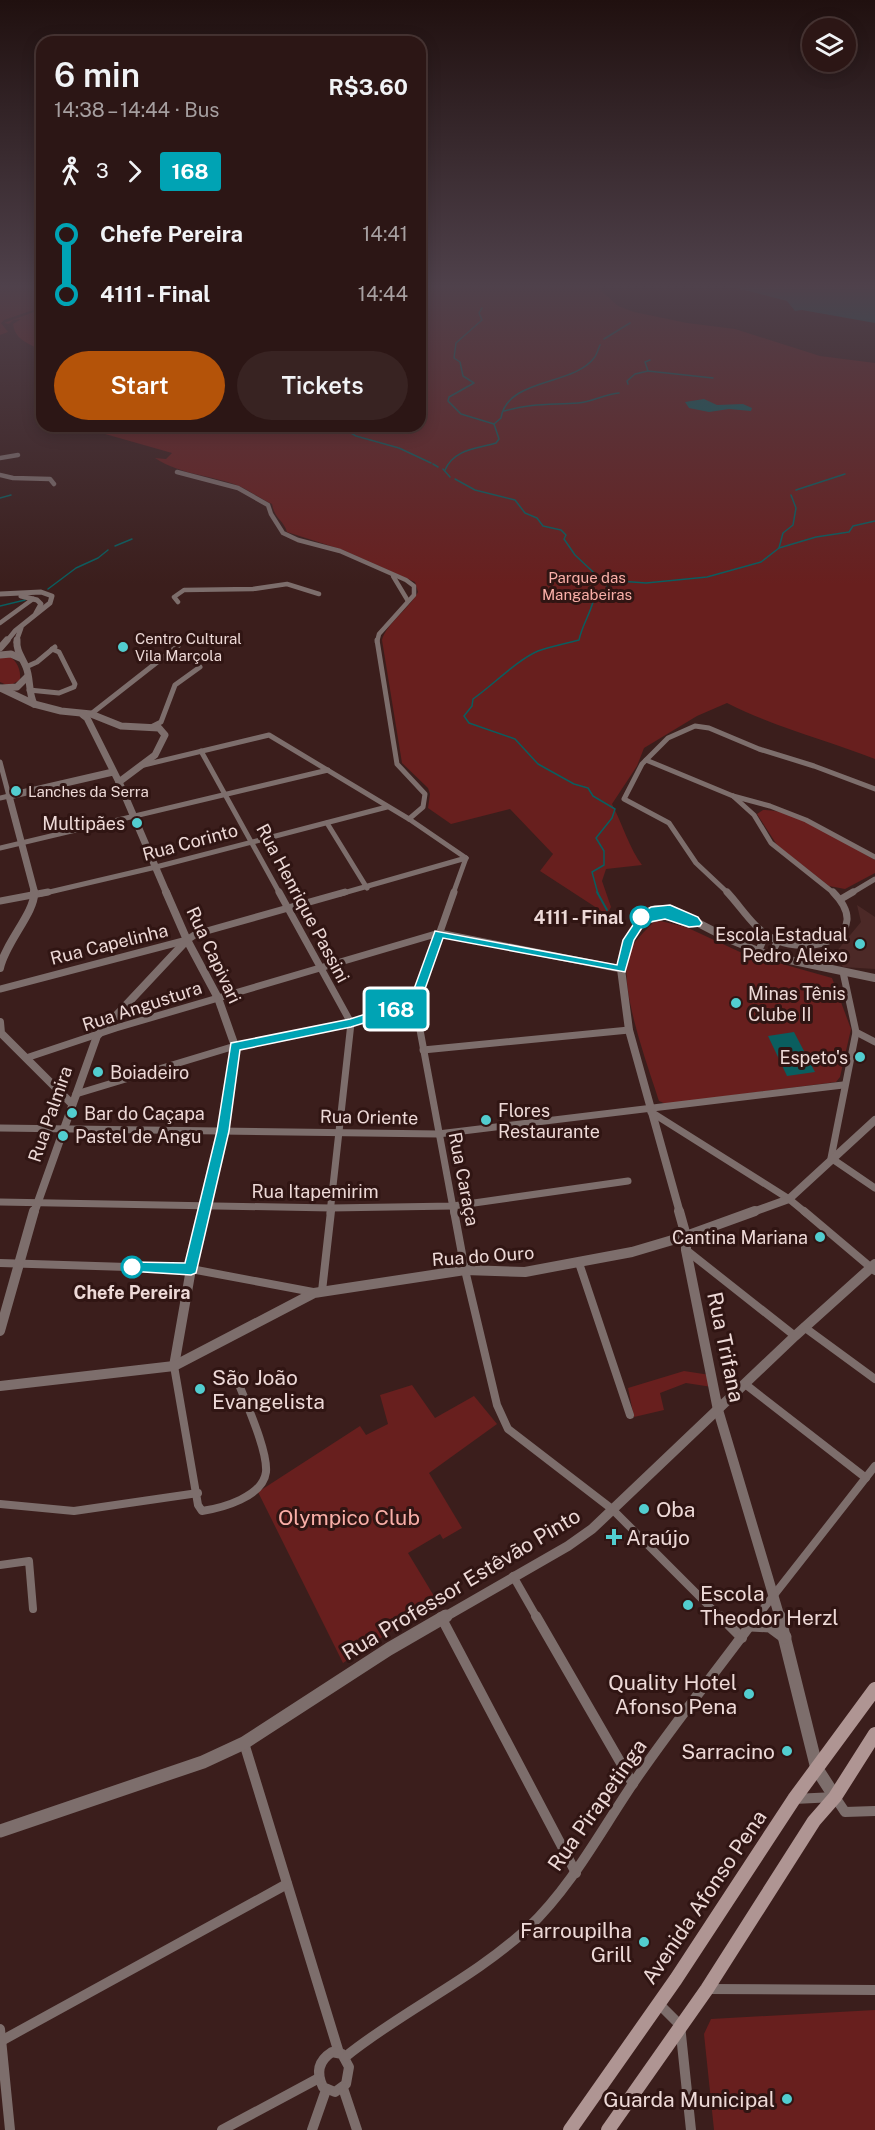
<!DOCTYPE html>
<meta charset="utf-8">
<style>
:root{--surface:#2c1615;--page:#382322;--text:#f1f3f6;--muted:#a69fa0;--line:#483534;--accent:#b45309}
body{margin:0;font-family:"Public Sans",sans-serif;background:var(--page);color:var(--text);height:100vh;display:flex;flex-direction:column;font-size:22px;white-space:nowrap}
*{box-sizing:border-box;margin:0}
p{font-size:20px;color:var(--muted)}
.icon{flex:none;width:33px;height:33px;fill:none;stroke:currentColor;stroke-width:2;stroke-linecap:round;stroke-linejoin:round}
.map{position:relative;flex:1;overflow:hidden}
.drawer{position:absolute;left:36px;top:36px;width:390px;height:396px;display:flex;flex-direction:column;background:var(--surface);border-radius:18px;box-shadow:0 3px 15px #0003,0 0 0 2px var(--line)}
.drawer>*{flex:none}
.badge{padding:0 12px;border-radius:4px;font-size:21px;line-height:39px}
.fabs{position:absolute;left:802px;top:18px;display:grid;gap:12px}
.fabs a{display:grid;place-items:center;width:54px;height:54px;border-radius:50%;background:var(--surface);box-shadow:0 3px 15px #0003,0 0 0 2px var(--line);font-size:30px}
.map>.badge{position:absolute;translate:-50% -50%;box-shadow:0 0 0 3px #fff}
.legs{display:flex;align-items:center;gap:9px;height:66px;padding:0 18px;font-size:20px}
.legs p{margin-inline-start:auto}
.headline{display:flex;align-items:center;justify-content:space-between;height:102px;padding:0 18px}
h1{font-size:33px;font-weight:600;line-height:45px}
.primary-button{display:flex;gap:12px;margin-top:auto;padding:12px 18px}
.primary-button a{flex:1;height:69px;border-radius:36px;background:var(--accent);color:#fff;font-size:24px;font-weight:600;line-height:69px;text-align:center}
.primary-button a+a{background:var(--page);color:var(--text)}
ul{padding:0 18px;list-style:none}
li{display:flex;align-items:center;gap:21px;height:60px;font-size:22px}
li i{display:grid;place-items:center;width:9px;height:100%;margin:0 8px;background:currentColor}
li i::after{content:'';width:15px;height:15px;margin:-8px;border:4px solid;border-radius:50%;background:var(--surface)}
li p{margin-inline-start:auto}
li:first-child i{background:linear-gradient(#0000 50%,currentColor 0)}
li:last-child i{background:linear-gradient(currentColor 50%,#0000 0)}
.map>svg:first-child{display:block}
.built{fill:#4c2927}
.green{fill:#681f1e}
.water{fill:#0a5e5f}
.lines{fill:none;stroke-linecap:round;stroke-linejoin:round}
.stream-far1{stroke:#0a5e5f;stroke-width:1.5}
.stream{stroke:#0a5e5f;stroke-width:2}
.minor-far4{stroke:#7d6e6c;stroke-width:4.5}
.minor-far3{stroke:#7d6e6c;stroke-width:5}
.minor-far2{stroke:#7d6e6c;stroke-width:7}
.minor-far1{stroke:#7d6e6c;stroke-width:8}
.minor{stroke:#7d6e6c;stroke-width:10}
.tertiary-far4{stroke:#7d6e6c;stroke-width:5}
.tertiary-far3{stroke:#7d6e6c;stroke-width:7}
.tertiary-far2{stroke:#7d6e6c;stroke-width:8}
.tertiary-far1{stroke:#7d6e6c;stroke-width:10}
.tertiary{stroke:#7d6e6c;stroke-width:13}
.secondary{stroke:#af9593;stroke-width:14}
.line-1{fill:#00a3b4;stroke:#fff;stroke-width:1.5}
.poi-dot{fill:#52cdcf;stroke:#301513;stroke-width:2}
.stop-1-dot{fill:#fff;stroke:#00a3b4;stroke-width:3}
.labels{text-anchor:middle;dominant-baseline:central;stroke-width:6;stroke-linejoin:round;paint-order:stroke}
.far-park-label{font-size:15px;fill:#faafa8;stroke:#301513}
.far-poi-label{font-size:15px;fill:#edd9d7;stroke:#301513;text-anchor:start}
.poi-label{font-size:18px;fill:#edd9d7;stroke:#301513;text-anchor:start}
.street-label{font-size:18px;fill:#edd9d7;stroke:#301513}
.stop-label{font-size:18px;font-weight:bold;fill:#edd9d7;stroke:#301513;text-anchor:end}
.near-street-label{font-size:21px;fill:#edd9d7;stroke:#301513}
.near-poi-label{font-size:21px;fill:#edd9d7;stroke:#301513;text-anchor:start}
.near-park-label{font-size:21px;fill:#faafa8;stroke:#301513}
</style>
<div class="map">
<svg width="875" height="2130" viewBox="0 0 875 2130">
<rect width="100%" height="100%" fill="#3b1e1c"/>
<polygon class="built" points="857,905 875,917 875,969 843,967 837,958 836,952 861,922"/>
<g class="green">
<polygon points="0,285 42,285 42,307 4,320 1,323 8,332 0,335"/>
<path d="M420,285h175l23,21 16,6 53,11 48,6 85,27 55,7v396c-49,-19 -101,-32 -148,-56l-30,13 -53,32 -7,18 -25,38c10,19 18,46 30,61l-36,4 -4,12 9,26 -2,4 -6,1 -63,-41 13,-17 -43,-45 -59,15 -23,-16 2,-14 -2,-6 -26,-25 -20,-123c4,-16 28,-32 36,-48l-3,-10 -72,-32 -56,-18c-4,-13 -12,-12 -15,-28 -11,-5 -22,-13 -33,-18 -28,-11 -58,-11 -84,-28l11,1 6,-6 -81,-23 2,-4h327z"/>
<path d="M42,309v41c-13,-6 -27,-10 -29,-26l8,-5 -8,1 -4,4 -5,-1z"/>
<path d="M8,656c9,4 13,14 12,24l-11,6 -9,-4v-25z"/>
<path d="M763,810c29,-2 86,35 112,50v13l-30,16 -16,-3 -52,-41 -20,-31z"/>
<path d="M656,920l30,7 54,25 92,26 19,51 -11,48 -4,5 -170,22 -7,-3c-10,-33 -45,-123 -28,-153 6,-10 17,-20 25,-28z"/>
<polygon points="684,1371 710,1375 712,1387 686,1383 660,1393 664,1410 634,1417 628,1388"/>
<polygon points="412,1385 435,1418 474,1396 497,1424 429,1473 462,1528 443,1539 440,1534 408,1553 437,1601 343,1663 258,1492 360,1426 366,1435 388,1424 380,1395"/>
<polygon points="875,2010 875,2130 714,2130 704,2034 711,2019"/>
</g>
<g class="water">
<polygon points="725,285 875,285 875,323 802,310 795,311 787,301"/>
<polygon points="704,399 717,405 743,404 752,408 751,411 729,409 709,412 689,408 685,402"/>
<polygon points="794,1032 815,1072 787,1076 768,1036"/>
</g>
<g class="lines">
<g class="stream-far1">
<polyline points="604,339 630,323"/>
<polyline points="648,371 713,378"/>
<polyline points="628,384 627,381 635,374 648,371 645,362 650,360"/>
<path d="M504,411c29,-8 46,-6 74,-8 14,-1 27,-9 41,-10"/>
<path d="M494,424l7,-6c6,-40 72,-32 93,-60 3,-3 4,-9 6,-13"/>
<polyline points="339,426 356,436 399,448 431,463"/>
<polyline points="433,464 438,467"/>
<polyline points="443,469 450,477"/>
<path d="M445,470c9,-21 31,-21 51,-27l3,-4 -5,-15 -33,-10 -13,-13 1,-4 25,-14 -11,-7 -3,-14 -6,-4 2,-15 26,-23 -3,-7 3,-5"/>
<path d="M455,479l20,11 40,10 10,13 12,5 6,8 18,4 5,5 -2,4 11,16 32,30 -1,11 -13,6c-4,14 -11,24 -14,38 -14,4 -28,6 -41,11 -21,9 -45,34 -65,48l-1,7 -8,10 5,7 46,16 23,25 36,20 14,4 5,8 22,13 -3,9 -16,20 8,13v14l-12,7 6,22"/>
<polyline points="796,490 845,474"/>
<polyline points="0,498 11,495"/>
<polyline points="115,546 132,539"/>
<polyline points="779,548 816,537 849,532 853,526 875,521"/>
<polyline points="606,583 619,581 646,583 707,577 761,562 779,548 783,533 793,525 796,508 791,495"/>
<polyline points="48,589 76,568 98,558 108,550"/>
<polyline points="0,606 25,600"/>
</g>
<polyline class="stream" points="597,892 607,910"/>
<g class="minor-far4">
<polyline points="0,458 18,455"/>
<polyline points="177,472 238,488 268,505 271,514 283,533 298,540 340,551 406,580 414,586 414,595 379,634 377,642"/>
<polyline points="0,475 13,478 50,479 54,484"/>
<polyline points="393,576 408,601"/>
<polyline points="178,602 174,597 184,590 253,589 287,584 319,594"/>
<polyline points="0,623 33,599"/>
</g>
<g class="minor-far3">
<polyline points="377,640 397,764 425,794 423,807 409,819"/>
<polyline points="26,667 37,662 55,647"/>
<polyline points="29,690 59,693 74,687 75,684 59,652 52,649"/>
<polyline points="91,714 179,645"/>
<polyline points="153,726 161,722 175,685 200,667"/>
<polyline points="201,751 280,894"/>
<polyline points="646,760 733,796 770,806 806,820 875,857"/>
<polyline points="0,762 9,796 0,798"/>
<polyline points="144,765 269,735 409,819 466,858"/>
<polyline points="733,796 754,815 771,843 835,894"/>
<polyline points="327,823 367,888"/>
<polyline points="0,848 328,770"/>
<polyline points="41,894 156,867 387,807"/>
<polyline points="340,894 466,858"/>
<polyline points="453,894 466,858"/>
<polyline points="729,894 696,863 669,823 624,799 642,764 668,738 695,726 709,728 759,749 814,766 875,789"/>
<polyline points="850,894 875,879"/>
</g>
<g class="minor-far2">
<polyline points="279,892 351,1023 330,1213"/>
<polyline points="454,892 415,1003 454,1213"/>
<path d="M727,892c16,17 27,38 49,48 37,16 99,-5 57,-48"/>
<polyline points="841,899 853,892"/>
<polyline points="0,901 48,892"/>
<polyline points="758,952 766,934"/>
<polyline points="770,956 778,941"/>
<polyline points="843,972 856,1032 831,1158 875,1188"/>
<polyline points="0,989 187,940 196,934 345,892"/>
<polyline points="856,1032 875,1042"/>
<polyline points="423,1050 629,1030"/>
<polyline points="26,1058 116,1028 439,933 621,969"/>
<polyline points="76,1094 235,1046 351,1023 415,1003"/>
<polyline points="651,1112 789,1199 806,1213"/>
<polyline points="0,1128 438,1134 843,1085"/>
<polyline points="0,1202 331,1208 453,1206 628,1181"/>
</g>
<g class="minor-far1">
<polyline points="454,1211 465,1270 497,1405 508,1429 612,1509 721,1618"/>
<polyline points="804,1211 875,1271"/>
<polyline points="686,1250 795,1336"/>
<polyline points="0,1263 191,1269 313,1292"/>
<polyline points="579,1263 630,1415"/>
<polyline points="322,1291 331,1211"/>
<polyline points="804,1327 875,1379"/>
<path d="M174,1366l24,139 4,6c20,-3 61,-14 64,-39 2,-23 -23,-75 -31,-98"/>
<polyline points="745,1384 866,1478"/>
<polyline points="0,1504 74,1511 198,1493"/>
<polyline points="0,1565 29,1561 33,1609"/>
<polyline points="513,1576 537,1618"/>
<polyline points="756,1618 875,1466"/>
</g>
<g class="minor">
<polyline points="536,1616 633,1784"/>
<polyline points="720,1616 742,1638"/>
<polyline points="441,1617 576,1873"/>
<polyline points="244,1743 339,2053"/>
<polyline points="794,1799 835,1797 845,1812 875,1811"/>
<polyline points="707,1989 875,1990"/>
<polyline points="658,2003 680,2025 691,2130"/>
<polyline points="0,2029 10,2130"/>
<polyline points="1,2041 287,1884"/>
<path d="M332,2052l10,2 7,13 -3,17 -11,8 -12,-5c-7,-14 -5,-26 9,-35z"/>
<path d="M345,2057c58,-47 128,-78 183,-129 43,-41 71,-94 104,-143 39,-58 84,-113 125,-169"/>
<polyline points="343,2088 357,2130"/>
<polyline points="222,2130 319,2078"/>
<polyline points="312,2130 326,2090"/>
</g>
<g class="tertiary-far4">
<polyline points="0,594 41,592 52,596 50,603 15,631 6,642"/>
<polyline points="21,596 37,600 41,604 36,613"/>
<polyline points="16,642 21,628"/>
</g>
<g class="tertiary-far3">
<path d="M17,640c-1,11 5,17 9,27 5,12 2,25 8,37"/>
<polyline points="0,648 7,640"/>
<polyline points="0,655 11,654 20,658"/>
<polyline points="0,688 34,704 61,711 91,714 121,726 159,728 165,735 155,755 119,782"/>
<polyline points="1,688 17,687 27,677"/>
<polyline points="83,715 87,718 119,782 167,894"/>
<polyline points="35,894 9,796 113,772"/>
</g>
<g class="tertiary-far2">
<polyline points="166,892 187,940 218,998 235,1046 223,1131 204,1213"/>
<polyline points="642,921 666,915 689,924 697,923"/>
<path d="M0,968c5,-25 36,-57 34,-76"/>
<polyline points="0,1022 1,1033 71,1103"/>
<polyline points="34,1213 97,1036 187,940"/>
<polyline points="680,1213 629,1030 621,969 629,940 642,921 641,917 655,909 671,909 729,939 770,956 875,978"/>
<polyline points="750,1213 789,1199 875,1120"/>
</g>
<g class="tertiary-far1">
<polyline points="679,1211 686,1236 686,1250 718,1410 780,1618"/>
<polyline points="0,1331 34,1211"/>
<polyline points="174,1366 191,1269 204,1211"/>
<polyline points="0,1386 174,1366 314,1293 465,1270 525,1272 632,1252 686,1236 755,1211"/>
<polyline points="443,1618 568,1546 592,1529 795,1336 875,1264"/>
</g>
<g class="tertiary">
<polyline points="779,1616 817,1769 835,1797"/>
<polyline points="751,1625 770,1626 785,1637"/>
<polyline points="0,1831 203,1762 244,1743 389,1649 446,1616"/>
</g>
<g class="secondary">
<polyline points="570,2130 676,1979 794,1799 875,1689"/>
<polyline points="608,2130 707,1989 814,1821 835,1797 875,1734"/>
</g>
</g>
<linearGradient id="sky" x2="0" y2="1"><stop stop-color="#20100f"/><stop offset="0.49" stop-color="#4f414b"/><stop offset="1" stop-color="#4f414b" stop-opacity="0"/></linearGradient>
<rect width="875" height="584" fill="url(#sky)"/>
<polygon class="line-1" points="670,905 698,917 702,923 700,926 689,927 665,919 645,923 634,940 625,972 443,938 419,1006 351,1027 240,1050 229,1131 196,1273 191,1275 128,1271 126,1267 128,1263 132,1262 185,1263 217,1131 231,1043 350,1019 410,1000 435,931 617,965 623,940 637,919 637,915 651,907"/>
<g class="poi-dot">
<circle cx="123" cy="647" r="6"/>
<circle cx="16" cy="791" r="6"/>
<circle cx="137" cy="823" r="6"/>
<circle cx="860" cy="944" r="6"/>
<circle cx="736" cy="1003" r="6"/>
<circle cx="860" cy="1057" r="6"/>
<circle cx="98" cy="1072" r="6"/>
<circle cx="72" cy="1113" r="6"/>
<circle cx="486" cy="1120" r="6"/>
<circle cx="63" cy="1136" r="6"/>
<circle cx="820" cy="1237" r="6"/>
<circle cx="200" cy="1389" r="6"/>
<circle cx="644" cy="1509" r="6"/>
<path d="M611 1528h6v6h6v6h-6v6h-6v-6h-6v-6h6z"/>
<circle cx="688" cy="1605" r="6"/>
<circle cx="749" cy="1694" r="6"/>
<circle cx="787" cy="1751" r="6"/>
<circle cx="644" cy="1942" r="6"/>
<circle cx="787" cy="2099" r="6"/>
</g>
<g class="stop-1-dot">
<circle cx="641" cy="917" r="10"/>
<circle cx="132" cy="1267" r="10"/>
</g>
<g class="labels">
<g class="far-park-label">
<text x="587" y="577">Parque das<tspan x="587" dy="17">Mangabeiras</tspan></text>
</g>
<g class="far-poi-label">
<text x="135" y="638">Centro Cultural<tspan x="135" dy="17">Vila Marçola</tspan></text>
<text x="28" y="791">Lanches da Serra</text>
</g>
<g class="poi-label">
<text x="125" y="823" text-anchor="end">Multipães</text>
<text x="848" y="934" text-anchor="end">Escola Estadual<tspan x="848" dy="21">Pedro Aleixo</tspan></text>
<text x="748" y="993">Minas Tênis<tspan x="748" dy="21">Clube II</tspan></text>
<text x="848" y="1057" text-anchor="end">Espeto's</text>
<text x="110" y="1072">Boiadeiro</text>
<text x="498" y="1110">Flores<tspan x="498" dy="21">Restaurante</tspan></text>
<text x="84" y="1113">Bar do Caçapa</text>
<text x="75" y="1136">Pastel de Angu</text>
<text x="808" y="1237" text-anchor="end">Cantina Mariana</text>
</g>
<g class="street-label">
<text transform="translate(190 842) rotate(-15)">Rua Corinto</text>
<text transform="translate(303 903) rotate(62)">Rua Henrique Passini</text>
<text transform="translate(109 944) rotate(-14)">Rua Capelinha</text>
<text transform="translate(214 955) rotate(65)">Rua Capivari</text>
<text transform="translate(142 1006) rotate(-18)">Rua Angustura</text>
<text transform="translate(50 1114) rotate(-71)">Rua Palmira</text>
<text transform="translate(369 1117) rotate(1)">Rua Oriente</text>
<text transform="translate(464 1179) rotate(79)">Rua Caraça</text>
<text x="315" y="1191">Rua Itapemirim</text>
<text transform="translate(483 1256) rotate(-4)">Rua do Ouro</text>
</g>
<g class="stop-label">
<text x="624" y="917">4111 - Final</text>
<text x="132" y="1292" text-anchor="middle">Chefe Pereira</text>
</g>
<g class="near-street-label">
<text transform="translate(726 1347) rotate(78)">Rua Trifana</text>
<text transform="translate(461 1584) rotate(-31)">Rua Professor Estêvão Pinto</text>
<text transform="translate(597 1805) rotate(-55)">Rua Pirapetinga</text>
<text transform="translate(704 1897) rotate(-56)">Avenida Afonso Pena</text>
</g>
<g class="near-poi-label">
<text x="212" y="1377">São João<tspan x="212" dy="24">Evangelista</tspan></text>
<text x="656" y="1509">Oba</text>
<text x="626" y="1537">Araújo</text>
<text x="700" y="1593">Escola<tspan x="700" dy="24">Theodor Herzl</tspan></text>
<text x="737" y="1682" text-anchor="end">Quality Hotel<tspan x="737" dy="24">Afonso Pena</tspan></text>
<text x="775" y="1751" text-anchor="end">Sarracino</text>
<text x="632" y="1930" text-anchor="end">Farroupilha<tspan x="632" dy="24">Grill</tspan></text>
<text x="775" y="2099" text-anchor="end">Guarda Municipal</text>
</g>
<g class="near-park-label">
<text x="349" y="1517">Olympico Club</text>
</g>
</g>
</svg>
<div class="fabs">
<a><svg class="icon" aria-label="layers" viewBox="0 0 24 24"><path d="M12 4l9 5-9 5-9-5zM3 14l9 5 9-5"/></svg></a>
</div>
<b class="badge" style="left:396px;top:1009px;background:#00a3b4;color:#fff">168</b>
<section class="drawer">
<div class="headline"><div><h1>6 min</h1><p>14:38 – 14:44 · Bus</p></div><b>R$3.60</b></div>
<div class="legs"><svg class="icon" aria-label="walk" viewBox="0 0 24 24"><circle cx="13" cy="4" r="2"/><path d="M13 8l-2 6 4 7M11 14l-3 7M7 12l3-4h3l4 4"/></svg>3<svg class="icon" aria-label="forward" viewBox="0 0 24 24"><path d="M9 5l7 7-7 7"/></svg><b class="badge" style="background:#00a3b4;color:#fff">168</b></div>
<ul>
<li><i style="color:#00a3b4"></i><b>Chefe Pereira</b><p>14:41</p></li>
<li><i style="color:#00a3b4"></i><b>4111 - Final</b><p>14:44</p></li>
</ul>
<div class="primary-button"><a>Start</a><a>Tickets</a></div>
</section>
</div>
